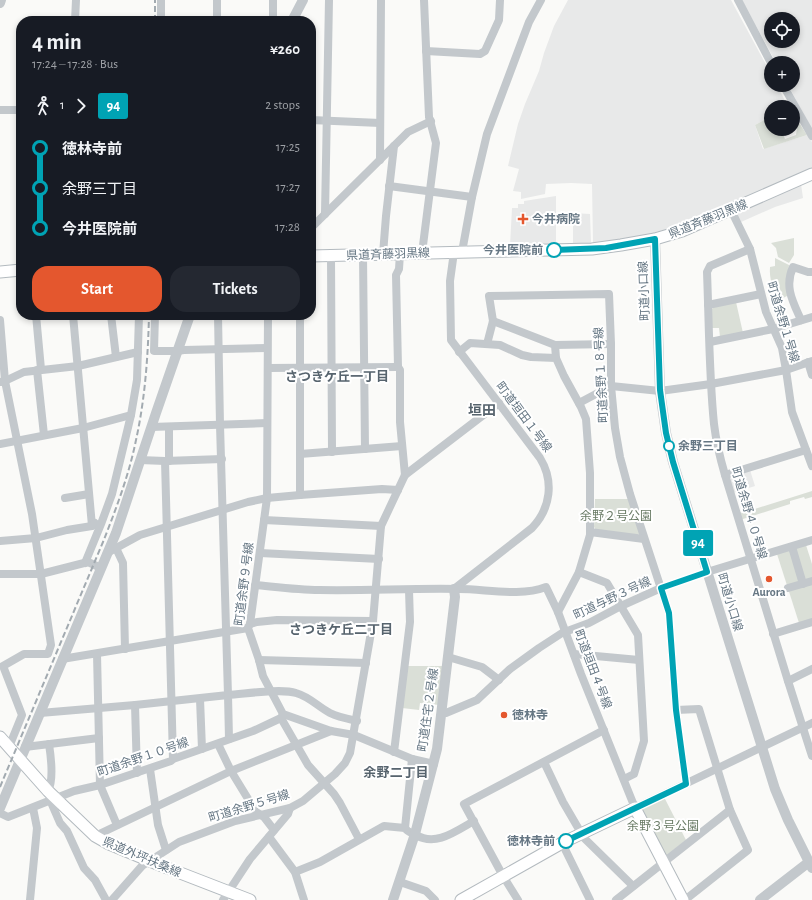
<!DOCTYPE html>
<meta charset="utf-8">
<style>
:root{--surface:#171b24;--page:#242831;--text:#f1f3f6;--muted:#9ea1a6;--accent:#e4572e}
body{margin:0;font-family:"Alegreya Sans","Noto Sans JP",sans-serif;background:var(--page);color:var(--text);height:100vh;display:flex;flex-direction:column;font-size:15px;white-space:nowrap}
*{box-sizing:border-box;margin:0}
p{font-size:13px;color:var(--muted)}
.icon{flex:none;width:22px;height:22px;fill:none;stroke:currentColor;stroke-width:2;stroke-linecap:round;stroke-linejoin:round}
.map{position:relative;flex:1;overflow:hidden}
.side{position:absolute;left:16px;top:16px;width:300px;height:304px;display:flex;flex-direction:column;background:var(--surface);border-radius:16px;box-shadow:0 2px 6px #0003}
.side>*{flex:none}
.badge{padding:0 8px;border-radius:3px;font-size:14px;line-height:26px}
.buttons{position:absolute;left:764px;top:12px;display:grid;gap:8px}
.buttons a{display:grid;place-items:center;width:36px;height:36px;border-radius:50%;background:var(--surface);box-shadow:0 2px 6px #0003;font-size:20px}
.map>.badge{position:absolute;translate:-50% -50%;box-shadow:0 0 0 2px #fff}
.legs{display:flex;align-items:center;gap:6px;height:44px;padding:0 16px;font-size:13px}
.legs p{margin-inline-start:auto}
.headline{display:flex;align-items:center;justify-content:space-between;height:68px;padding:0 16px}
h1{font-size:22px;font-weight:600;line-height:30px}
.cta{display:flex;gap:8px;margin-top:auto;padding:8px 16px}
.cta a{flex:1;height:46px;border-radius:16px;background:var(--accent);color:#fff;font-size:16px;font-weight:600;line-height:46px;text-align:center}
.cta a+a{background:var(--page);color:var(--text)}
ul{padding:0 16px;list-style:none}
li{display:flex;align-items:center;gap:14px;height:40px;font-size:15px}
li i{display:grid;place-items:center;width:6px;height:100%;margin:0 5px;background:currentColor}
li i::after{content:'';width:10px;height:10px;margin:-5px;border:3px solid;border-radius:50%;background:var(--surface)}
li p{margin-inline-start:auto}
li:first-child i{background:linear-gradient(#0000 50%,currentColor 0)}
li:last-child i{background:linear-gradient(currentColor 50%,#0000 0)}
.map>svg:first-child{display:block}
.built{fill:#e8e9e9;fill-rule:evenodd}
.green{fill:#dadfd7}
.lines{fill:none;stroke-linecap:round;stroke-linejoin:round}
.secondary-casing{stroke:#b3babf;stroke-width:13}
.minor{stroke:#c3c8cc;stroke-width:8}
.tertiary{stroke:#c3c8cc;stroke-width:10}
.secondary{stroke:#fff;stroke-width:11}
.rail{stroke:#a2aab0;stroke-width:2;stroke-dasharray:6 3;stroke-linecap:butt}
.line-1-casing{stroke:#fff;stroke-width:9}
.line-1{stroke:#00a3b4;stroke-width:6}
.poi-dot{fill:#e4572e;stroke:#fff;stroke-width:1.5}
.stop-1-dot{fill:#fff;stroke:#00a3b4;stroke-width:2}
.labels{text-anchor:middle;dominant-baseline:central;stroke-width:4;stroke-linejoin:round;paint-order:stroke}
.poi-label{font-size:12px;font-weight:bold;fill:#657683;stroke:#fff;text-anchor:start}
.street-label{font-size:12px;fill:#657683;stroke:#fff}
.stop-label{font-size:12px;font-weight:bold;fill:#657683;stroke:#fff;text-anchor:end}
.park-label{font-size:12px;fill:#687a64;stroke:#fff}
.neighbourhood-label{font-size:13px;font-weight:bold;fill:#57646e;stroke:#fff}
.quarter-label{font-size:14px;font-weight:bold;fill:#57646e;stroke:#fff}
</style>
<div class="map">
<svg width="812" height="900" viewBox="0 0 812 900">
<rect width="100%" height="100%" fill="#fafaf8"/>
<g class="built">
<polygon points="568,0 731,0 771,74 771,85 777,85 788,107 771,107 771,116 755,125 763,149 807,135 812,142 812,169 683,225 641,236 593,243 592,184 571,183 546,184 545,194 521,199 521,192 513,191 519,169 508,166 518,124 525,104 539,71 544,53 554,26"/>
<path d="M742,0h70v129l-24,-44h5v-22h-17zM771,19h22v22h-22z"/>
<polygon points="801,184 803,198 775,207 741,222 736,213"/>
<polygon points="556,196 556,245 510,246 512,208 518,208 518,204 524,204 524,201"/>
<polygon points="573,213 590,214 591,243 573,244"/>
<polygon points="750,470 755,486 733,493 730,477"/>
</g>
<g class="green">
<polygon points="771,116 771,129 781,129 785,139 796,135 798,121 807,135 764,149 755,125"/>
<polygon points="794,238 794,255 789,263 778,257 776,248 771,243"/>
<path d="M775,258l14,7 -2,31 -8,4 -1,-1c-5,-11 -9,-20 -8,-32l5,-1z"/>
<polygon points="736,302 743,333 720,337 719,328 712,328 711,310 714,307"/>
<polygon points="812,491 812,497 805,499 804,497 790,501 790,504 743,519 741,521 738,511 742,513"/>
<polygon points="595,499 629,499 640,533 638,535 596,530 594,527"/>
<polygon points="806,545 812,564 812,619 799,623 777,554"/>
<polygon points="407,666 443,666 439,705 420,703 419,710 402,708"/>
<polygon points="664,797 686,840 666,856 641,808"/>
</g>
<g class="lines">
<g class="secondary-casing">
<g id="secondary">
<polyline points="311,256 592,249 621,245 655,239 682,231 812,174"/>
<polyline points="0,272 21,270"/>
<polyline points="0,737 48,791 95,836 109,844 157,864 250,900"/>
<polyline points="461,900 562,843 635,808 683,900"/>
</g>
</g>
<g class="minor">
<polyline points="738,0 771,63"/>
<polyline points="75,21 76,0"/>
<polyline points="161,21 161,0"/>
<polyline points="217,21 217,0"/>
<polyline points="273,21 273,0"/>
<polyline points="426,51 480,54 485,51 499,20 500,0"/>
<polyline points="783,85 812,136"/>
<polyline points="0,110 21,110"/>
<polyline points="311,120 380,123"/>
<polyline points="380,160 381,0"/>
<polyline points="389,186 472,197"/>
<polyline points="731,210 750,249 766,312 782,348 786,370 792,412 812,466"/>
<polyline points="325,214 329,0"/>
<polyline points="311,228 408,132 431,121"/>
<path d="M750,249l-40,17 -3,6c2,50 2,102 7,152 2,17 6,34 11,51l63,206 24,75"/>
<path d="M454,252l-4,29 1,59 89,118c14,23 11,50 -8,70l-78,61"/>
<polyline points="462,252 472,197 487,134 529,22 541,0"/>
<polyline points="422,253 436,143 429,117 424,0"/>
<polyline points="383,254 386,216 394,146"/>
<polyline points="363,255 365,449"/>
<polyline points="331,256 332,452"/>
<polyline points="708,305 761,294"/>
<polyline points="36,315 41,369"/>
<polyline points="73,315 92,526"/>
<polyline points="111,315 116,357"/>
<polyline points="155,315 154,351 177,351 184,350 267,348"/>
<polyline points="268,315 267,498 250,624 248,628 259,660 263,676 283,714 331,731 354,735 412,759 434,764"/>
<polyline points="300,315 300,495"/>
<polyline points="0,320 5,381 32,514 51,645 48,654 24,654 3,666 22,715 9,747"/>
<path d="M801,320c-8,-18 -17,-33 -8,-53l15,5h4"/>
<polyline points="493,321 555,345 556,358"/>
<polyline points="710,342 773,329 812,317"/>
<polyline points="487,344 493,321 489,296 609,294 611,344 611,386 615,428 620,457 630,494 669,613 676,710 686,784"/>
<polyline points="555,345 611,344"/>
<polyline points="459,352 470,343 500,345 522,355 531,357 556,358 564,376 581,407 586,419 590,473 590,535 579,572 558,612"/>
<polyline points="808,362 812,375"/>
<polyline points="268,368 398,367"/>
<polyline points="37,370 44,435"/>
<polyline points="1,382 5,381 24,372 78,366 138,352"/>
<polyline points="579,403 611,386 660,391 711,384 786,370 812,361"/>
<polyline points="151,427 267,423"/>
<polyline points="169,427 169,461"/>
<polyline points="0,444 83,428 131,415 137,380 139,315"/>
<polyline points="300,454 402,446"/>
<polyline points="140,460 165,461 222,459"/>
<polyline points="165,461 173,759"/>
<polyline points="405,475 499,403"/>
<polyline points="725,475 806,450"/>
<polyline points="65,498 89,494"/>
<polyline points="264,520 381,526"/>
<polyline points="590,532 644,539"/>
<polyline points="0,541 36,538 67,530 92,526 95,523"/>
<polyline points="792,547 803,584"/>
<polyline points="116,548 123,563 125,649"/>
<polyline points="107,553 140,535 248,502 267,498 300,495 382,489 398,490"/>
<polyline points="260,553 379,559"/>
<polyline points="85,563 101,524 112,494 131,415"/>
<polyline points="579,572 607,583 638,635 644,741 634,774 624,779"/>
<polyline points="0,574 41,574 88,562 101,568"/>
<path d="M255,585c21,2 43,5 64,5 46,1 93,-2 140,-1 27,0 61,8 87,-2l12,25 23,62 54,134 177,-85"/>
<polyline points="788,588 812,581"/>
<polyline points="250,624 257,622 277,620 373,621"/>
<polyline points="773,634 812,622"/>
<polyline points="97,654 100,785 117,825"/>
<polyline points="574,654 639,660"/>
<polyline points="448,657 482,667 499,680"/>
<polyline points="62,659 248,628"/>
<polyline points="259,660 366,663"/>
<polyline points="788,681 812,669"/>
<polyline points="200,699 202,749"/>
<polyline points="135,705 137,773"/>
<polyline points="676,710 699,709 730,810 748,850 685,900"/>
<polyline points="40,713 135,705 228,695 220,425 218,315"/>
<polyline points="442,713 446,713 477,700 510,669 539,648 562,633 589,623 621,606 661,588 707,572 812,540"/>
<polyline points="281,718 308,765 334,794 340,803 359,839"/>
<path d="M229,739l-1,-44c17,-1 53,-7 68,-2 14,4 21,13 34,20 8,4 18,6 27,8"/>
<polyline points="218,744 231,771 256,812 264,817 274,830"/>
<polyline points="25,747 99,738"/>
<polyline points="394,752 410,622 409,590"/>
<polyline points="544,762 563,802 584,838 633,886"/>
<polyline points="150,769 158,825 166,850"/>
<path d="M48,791c6,-11 3,-34 1,-47"/>
<polyline points="50,800 60,823 67,831 84,868 95,880 106,900"/>
<polyline points="0,813 8,817 74,791 100,785 171,761 173,759 253,731 281,718 283,714"/>
<polyline points="405,828 412,759"/>
<polyline points="95,836 231,771 331,731"/>
<polyline points="269,837 295,872 304,900"/>
<polyline points="562,843 590,900"/>
<path d="M295,872l25,-10 64,-36 21,2c3,5 6,4 11,7 20,12 40,-4 58,-14"/>
<polyline points="400,882 426,891 435,900"/>
<polyline points="30,900 37,828 33,808"/>
<polyline points="112,900 142,866 179,842 235,821 290,808 303,801 335,774 345,763 350,753 373,621 381,526 405,475 400,422 400,370 398,367 396,275 399,269 400,254"/>
<polyline points="223,900 250,859 288,814 290,808"/>
<polyline points="518,900 503,876 464,804 604,730"/>
<polyline points="616,900 730,810"/>
</g>
<g class="tertiary">
<polyline points="0,3 1,0"/>
<polyline points="292,21 303,0"/>
<polyline points="655,239 660,391 666,433 673,462 775,789 788,820 812,868"/>
<polyline points="0,808 116,533 156,413 190,315"/>
<polyline points="393,900 415,834 437,749 455,597 454,589"/>
<polyline points="760,900 809,862"/>
</g>
<use href="#secondary" class="secondary"/>
<g class="rail">
<polyline points="155,21 155,0"/>
<path d="M0,787l103,-245c13,-33 26,-67 33,-102 9,-41 12,-83 13,-125"/>
</g>
</g>
<g class="lines">
<g class="line-1-casing">
<polyline id="line-1" points="554,250 606,248 655,239 660,390 666,433 673,462 707,572 661,588 669,613 676,710 686,784 566,841"/>
</g>
<use href="#line-1" class="line-1"/>
</g>
<g class="poi-dot">
<path d="M521 213h4v4h4v4h-4v4h-4v-4h-4v-4h4z"/>
<circle cx="769" cy="579" r="4"/>
<circle cx="504" cy="715" r="4"/>
</g>
<g class="stop-1-dot">
<circle cx="554" cy="250" r="7"/>
<circle cx="669" cy="446" r="5"/>
<circle cx="566" cy="841" r="7"/>
</g>
<g class="labels">
<g class="poi-label">
<text x="532" y="219">今井病院</text>
<text x="769" y="592" text-anchor="middle">Aurora</text>
<text x="512" y="715">徳林寺</text>
</g>
<g class="street-label">
<text transform="translate(708 219) rotate(-22)">県道斉藤羽黒線</text>
<text transform="translate(388 254) rotate(-2)">県道斉藤羽黒線</text>
<text transform="translate(644 291) rotate(-92)">町道小口線</text>
<text transform="translate(783 322) rotate(73)">町道余野１号線</text>
<text transform="translate(601 375) rotate(-93)">町道余野１８号線</text>
<text transform="translate(524 417) rotate(53)">町道垣田１号線</text>
<text transform="translate(749 513) rotate(73)">町道余野４０号線</text>
<text transform="translate(244 584) rotate(-83)">町道余野９号線</text>
<text transform="translate(612 598) rotate(-25)">町道与野３号線</text>
<text transform="translate(730 602) rotate(73)">町道小口線</text>
<text transform="translate(593 669) rotate(69)">町道垣田４号線</text>
<text transform="translate(428 710) rotate(-82)">町道住宅２号線</text>
<text transform="translate(143 757) rotate(-19)">町道余野１０号線</text>
<text transform="translate(249 806) rotate(-17)">町道余野５号線</text>
<text transform="translate(142 857) rotate(23)">県道外坪扶桑線</text>
</g>
<g class="stop-label">
<text x="543" y="250">今井医院前</text>
<text x="678" y="446" text-anchor="start">余野三丁目</text>
<text x="555" y="841">徳林寺前</text>
</g>
<g class="park-label">
<text x="616" y="516">余野２号公園</text>
<text x="663" y="826">余野３号公園</text>
</g>
<g class="neighbourhood-label">
<text x="337" y="377">さつきケ丘一丁目</text>
<text x="341" y="630">さつきケ丘二丁目</text>
<text x="396" y="773">余野二丁目</text>
</g>
<g class="quarter-label">
<text x="482" y="411">垣田</text>
</g>
</g>
</svg>
<div class="buttons">
<a><svg class="icon" aria-label="locate" viewBox="0 0 24 24"><circle cx="12" cy="12" r="6"/><path d="M12 2v4M12 18v4M2 12h4M18 12h4"/></svg></a>
<a>+</a>
<a>−</a>
</div>
<b class="badge" style="left:698px;top:543px;background:#00a3b4;color:#fff">94</b>
<section class="side">
<div class="headline"><div><h1>4 min</h1><p>17:24 – 17:28 · Bus</p></div><b>¥260</b></div>
<div class="legs"><svg class="icon" aria-label="walk" viewBox="0 0 24 24"><circle cx="13" cy="4" r="2"/><path d="M13 8l-2 6 4 7M11 14l-3 7M7 12l3-4h3l4 4"/></svg>1<svg class="icon" aria-label="forward" viewBox="0 0 24 24"><path d="M9 5l7 7-7 7"/></svg><b class="badge" style="background:#00a3b4;color:#fff">94</b><p>2 stops</p></div>
<ul>
<li><i style="color:#00a3b4"></i><b>徳林寺前</b><p>17:25</p></li>
<li><i style="color:#00a3b4"></i><span>余野三丁目</span><p>17:27</p></li>
<li><i style="color:#00a3b4"></i><b>今井医院前</b><p>17:28</p></li>
</ul>
<div class="cta"><a>Start</a><a>Tickets</a></div>
</section>
</div>
